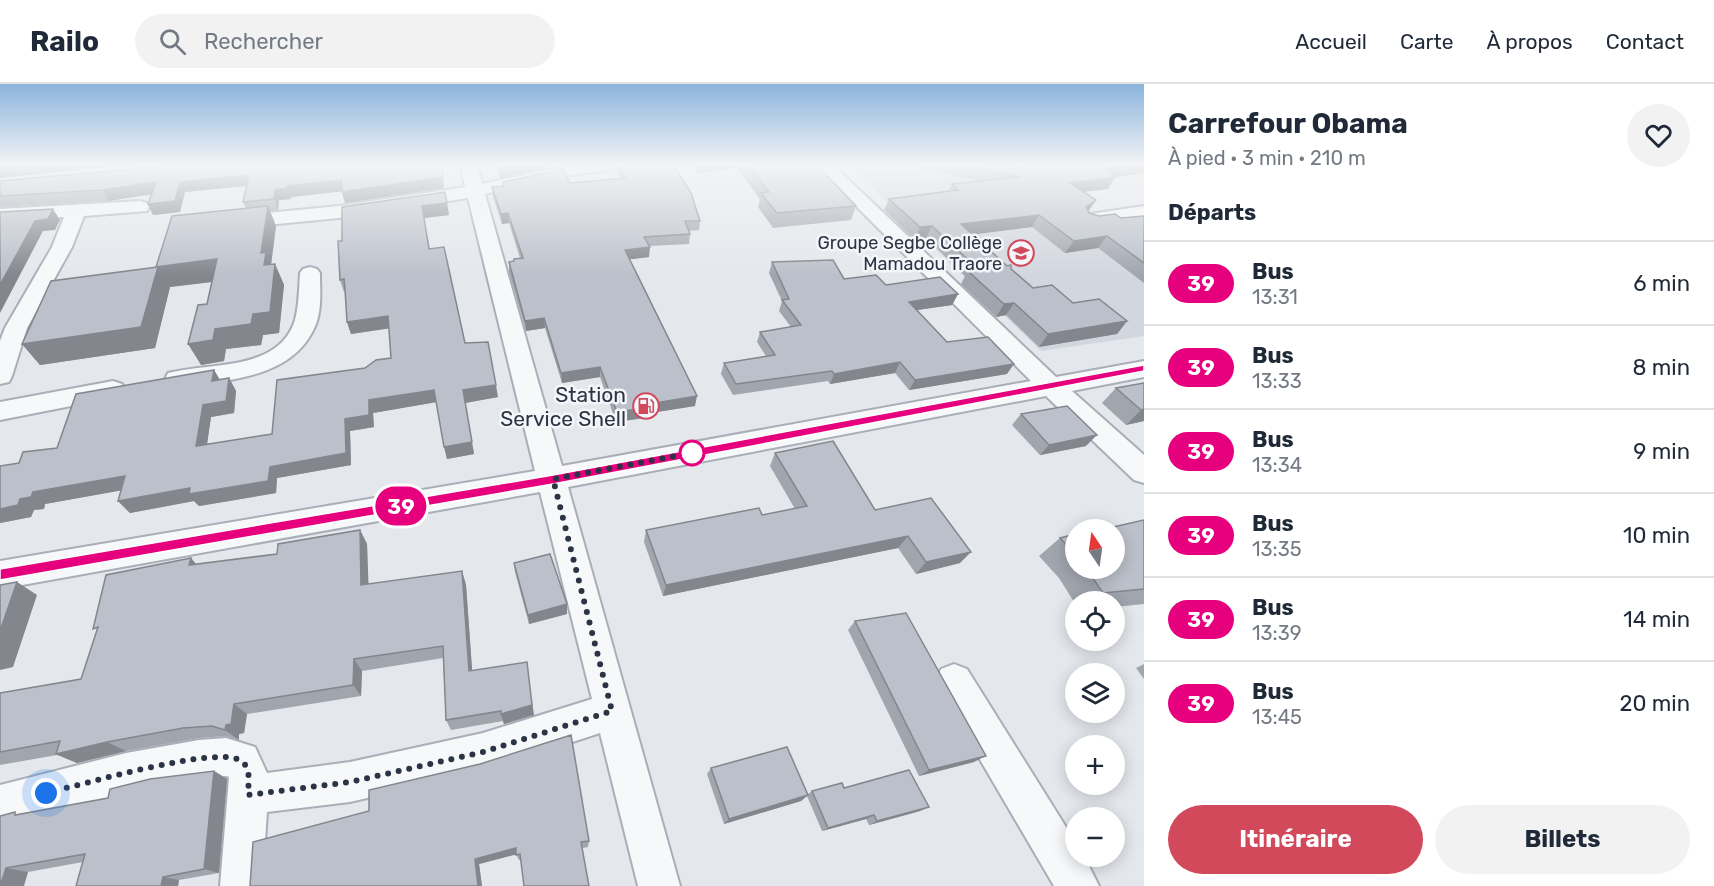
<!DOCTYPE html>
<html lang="fr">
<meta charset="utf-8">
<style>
:root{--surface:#fff;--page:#f2f2f3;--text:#1f2937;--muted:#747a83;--line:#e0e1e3;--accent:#d1495b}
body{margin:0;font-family:Rubik,sans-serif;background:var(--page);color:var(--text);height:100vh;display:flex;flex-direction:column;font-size:22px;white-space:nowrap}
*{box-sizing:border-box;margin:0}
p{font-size:20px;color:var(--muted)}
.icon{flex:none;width:33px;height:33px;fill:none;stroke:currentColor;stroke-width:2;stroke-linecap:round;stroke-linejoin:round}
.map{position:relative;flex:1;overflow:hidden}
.sheet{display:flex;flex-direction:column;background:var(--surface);width:570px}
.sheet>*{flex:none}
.badge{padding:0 12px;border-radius:20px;font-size:21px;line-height:39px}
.needle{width:39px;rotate:347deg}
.buttons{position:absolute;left:1065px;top:435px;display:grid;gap:12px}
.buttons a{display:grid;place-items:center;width:60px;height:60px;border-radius:50%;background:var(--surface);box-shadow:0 3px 15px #0003;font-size:30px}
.you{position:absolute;width:30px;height:30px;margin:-15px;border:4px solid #fff;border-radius:50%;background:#1a73e8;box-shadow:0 0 0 9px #1a73e833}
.map>.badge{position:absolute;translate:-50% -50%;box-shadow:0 0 0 3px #fff}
h2{padding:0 24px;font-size:22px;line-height:54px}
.round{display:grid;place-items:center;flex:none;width:63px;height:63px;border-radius:32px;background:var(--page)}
.overview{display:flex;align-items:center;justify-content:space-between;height:102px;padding:0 24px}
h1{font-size:28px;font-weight:700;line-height:45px}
.cta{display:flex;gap:12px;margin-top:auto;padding:12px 24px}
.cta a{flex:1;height:69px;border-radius:36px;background:var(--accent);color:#fff;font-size:24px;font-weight:700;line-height:69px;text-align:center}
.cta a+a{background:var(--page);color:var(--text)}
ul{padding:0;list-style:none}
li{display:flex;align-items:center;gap:18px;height:84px;padding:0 24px;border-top:2px solid var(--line)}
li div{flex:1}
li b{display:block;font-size:22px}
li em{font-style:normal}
li .badge{min-width:66px;font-weight:700;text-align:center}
header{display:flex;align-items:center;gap:36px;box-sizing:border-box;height:84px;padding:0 30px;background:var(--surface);border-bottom:2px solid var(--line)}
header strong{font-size:28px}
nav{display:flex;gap:33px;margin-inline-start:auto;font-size:21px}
.search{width:420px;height:54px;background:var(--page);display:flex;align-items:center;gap:15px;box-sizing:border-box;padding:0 21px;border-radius:33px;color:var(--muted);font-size:22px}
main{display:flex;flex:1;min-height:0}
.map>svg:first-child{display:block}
.built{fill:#d2d6de}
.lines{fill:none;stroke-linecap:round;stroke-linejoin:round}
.minor-casing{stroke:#a9aeb7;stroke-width:4}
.minor{fill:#f7f8fa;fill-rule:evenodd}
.wall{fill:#a1a5ae}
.shaded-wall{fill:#83868d}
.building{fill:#bbc0ca;stroke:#83868d;stroke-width:1.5}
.line{fill:#e6007e;stroke:#fff;stroke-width:1.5}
.walk{stroke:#2b3445;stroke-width:6;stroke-dasharray:0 10.8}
.stop-dot{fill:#fff;stroke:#e6007e;stroke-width:3}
.labels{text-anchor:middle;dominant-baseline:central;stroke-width:5;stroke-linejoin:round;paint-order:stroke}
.far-poi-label{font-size:18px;fill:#2b3445;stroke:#f4f6f9;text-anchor:end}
.poi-label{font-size:21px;fill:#2b3445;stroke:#f4f6f9;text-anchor:end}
</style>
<header>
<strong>Railo</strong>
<div class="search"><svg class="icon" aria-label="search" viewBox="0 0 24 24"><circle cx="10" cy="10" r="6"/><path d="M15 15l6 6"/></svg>Rechercher</div>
<nav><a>Accueil</a><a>Carte</a><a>À propos</a><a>Contact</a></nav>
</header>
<main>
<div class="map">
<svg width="1144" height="802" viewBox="0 0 1144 802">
<rect width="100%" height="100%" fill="#e4e7ec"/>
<polygon class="built" points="848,80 983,80 1144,198 1144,252 1041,267"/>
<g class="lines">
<g class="minor-casing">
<g id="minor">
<polygon points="460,80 477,80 482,100 577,80 622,80 614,85 552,94 485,110 562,382 1031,297 814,80 832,80 1056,293 1144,277 1144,293 1072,307 1144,371 1144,399 1134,396 1046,312 568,403 680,802 638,802 600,649 483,687 350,718 267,728 262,802 220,802 229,693 226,692 165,700 0,741 0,701 126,669 199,656 226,654 255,663 267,689 350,678 483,649 592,615 540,408 0,505 0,477 535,387 468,114 339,134 235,144 228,142 225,138 228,134 235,132 339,122 465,103"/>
<polygon points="140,117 147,119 149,123 147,127 84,132 72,163 27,244 12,292 9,298 0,300 0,257 5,244 52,163 64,133 0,137 0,125"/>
<polygon points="1144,122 1144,134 1090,142 1083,140 1080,136 1083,132 1090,130"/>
<path d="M310,183l7,2 3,4c0,16 2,35 -4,51 -22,55 -88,56 -139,63l-9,-2 -3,-6 3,-6c41,-11 111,-1 127,-53 4,-15 4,-32 5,-47l3,-4z"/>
<polygon points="113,297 122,300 126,306 122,312 0,336 0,318"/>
<polygon points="954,580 967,585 1076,759 1076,772 1084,772 1099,802 1054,802 941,609 936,597 941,585"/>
</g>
</g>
<use href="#minor" class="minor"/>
</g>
<g class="wall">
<polygon points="690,80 816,80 856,122 851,136 773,144 758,123 760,115 737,84 697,89"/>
<polygon points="906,80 1144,80 1144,89 1115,93 1108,105 1083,108 1096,116 1088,127 1089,129 1099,132 1121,134 1144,132 1144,199 1098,164 1065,169 1032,143 972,150 1033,204 1073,219 1127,237 1117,250 1039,263 1006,231 996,233 961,200 965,192 926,154 915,156 884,126 889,115 948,107 952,100 979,97"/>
<polygon points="618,81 700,137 699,146 689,147 690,150 689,160 649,162 649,173 630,175 695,322 644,330 644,334 616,338 600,293 562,299 545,244 526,247 509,188 509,178 514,177 520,174 509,139 502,140 493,113 492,103 503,102 503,98 570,99 620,94 618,91"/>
<polygon points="0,97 444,104 345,119 342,107 291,113 291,115 279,116 278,126 270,127 276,142 271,180 275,180 284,201 279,249 263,251 261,261 226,265 224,277 201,281 207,220 212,198 170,203 155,264 40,281 22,260 156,183 246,124 243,118 246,102 185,108 180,128 153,131 148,120 151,110 108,117 0,123"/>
<polygon points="342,123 449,131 424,134 430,165 465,259 498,313 465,319 474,370 447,375 436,318 373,329 374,343 350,347 351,381 277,394 276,409 199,422 194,417 130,429 118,417 121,406 45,420 44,425 34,426 31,433 0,439 0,382 19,379 57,364 214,286 220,296 229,294 236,307 234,329 211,333 207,360 272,350 365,284 391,274 389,244 351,250 347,238 345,208 344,208 340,196 342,157"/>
<polygon points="772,178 844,195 958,210 952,221 917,226 947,258 1007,290 909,306 895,289 830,300 828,297 733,311 721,290 724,279 766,272 757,258 760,248 791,243 779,227 782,217 769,189"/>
<polygon points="1144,299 1144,337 1126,341 1102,319 1116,304"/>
<polygon points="1021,330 1086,362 1040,371 1012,341"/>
<polygon points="775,369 875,426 960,479 916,490 898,464 663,512 644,458 646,446 762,431 795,425 770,382"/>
<polygon points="1144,436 1144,520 1114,523 1114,518 1076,518 1076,521 1059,494 1039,472 1060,454 1076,450 1076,484 1114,484"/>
<polygon points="360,446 367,460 368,500 462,487 466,501 472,587 534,631 504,640 503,637 451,646 446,636 443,574 362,587 361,612 247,630 244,649 239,650 239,656 226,652 199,654 126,667 77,679 57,671 0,681 0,609 81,595 196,480 277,470"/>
<polygon points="514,479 567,520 567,530 529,540 515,488"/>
<polygon points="855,537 974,678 919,692 848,546"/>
<polygon points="1144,580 1144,595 1136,584"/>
<polygon points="711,684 808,710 812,707 844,704 920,727 869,741 866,735 822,747 807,712 801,717 724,740 707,690"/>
<polygon points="214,687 227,695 219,789 179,796 178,802 76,802 83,778 28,788 0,802 20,730 108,714"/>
<polygon points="589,757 588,763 519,776 516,770 479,780 482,802 250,802"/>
</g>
<g class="shaded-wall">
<polygon points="25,80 135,80 0,94 0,83"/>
<polygon points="441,80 444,104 345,119 342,108"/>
<polygon points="525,80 543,80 543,85 500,94 499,85"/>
<polygon points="698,80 738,80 737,84 697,89"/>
<polygon points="1133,80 1144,80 1144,89 1115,93 1108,105 1063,110 1070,99 1103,85"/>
<polygon points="249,91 253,101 185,108 180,128 153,131 148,120 180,98"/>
<polygon points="342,96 345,107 291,113 291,115 279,116 278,126 274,115 275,106 287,102"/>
<polygon points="156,98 161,109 108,117 102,106"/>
<polygon points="1096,116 1088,128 1086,123"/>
<polygon points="447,119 449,131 424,134 422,122"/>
<polygon points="268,122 276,142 271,181 275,180 284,201 279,249 263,251 261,261 226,265 224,277 201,281 188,260 215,245 261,169"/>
<polygon points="53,125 60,136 55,146 43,147 0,229 0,201 35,137"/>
<polygon points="508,129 509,139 502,140 501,130"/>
<polygon points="1039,131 1032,143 954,153 961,140"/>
<polygon points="932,142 926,154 915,156 920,143"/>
<polygon points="1107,152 1098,164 1065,169 1074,157"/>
<polygon points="650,163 649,173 625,176 625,166"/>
<polygon points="217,175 227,196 170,203 155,264 40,281 22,260 156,183"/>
<polygon points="958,210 952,221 904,228 909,218"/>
<polygon points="1014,219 1006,231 996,233 1004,220"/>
<polygon points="388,232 392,244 351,250 347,238"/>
<polygon points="544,234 545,244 526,247 525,237"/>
<polygon points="1127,237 1117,250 1039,263 1048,250"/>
<polygon points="900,278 895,289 830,300 834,290"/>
<polygon points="1014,280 1007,290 909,306 915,296"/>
<polygon points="600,283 600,293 562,299 561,289"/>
<polygon points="214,286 221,298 212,297"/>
<polygon points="229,294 236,307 234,329 211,333 205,374 196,362 203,321"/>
<polygon points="496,301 498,313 465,319 474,370 447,375 444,363 463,306"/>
<polygon points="434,306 437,318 373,329 374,343 350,347 351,381 277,394 276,409 199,422 194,417 130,429 118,417 270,383 345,335 369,316"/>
<polygon points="697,312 695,322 644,330 644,334 616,338 617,328 643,321"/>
<polygon points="1144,325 1144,337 1126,341 1141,326"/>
<polygon points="1097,351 1086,362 1040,371 1049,361"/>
<polygon points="125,392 135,404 45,420 44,425 34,426 31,433 0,439 0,425 33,408"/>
<polygon points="360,446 367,460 369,514 361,501"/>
<polygon points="908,452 898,464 663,512 666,501"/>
<polygon points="971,468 960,479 916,490 926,478"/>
<polygon points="191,474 203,488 189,481"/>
<polygon points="462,487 466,501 473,598 469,587"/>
<polygon points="17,498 37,511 13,583 0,586 0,547"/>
<polygon points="567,520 567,530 529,540 528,531"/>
<polygon points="354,575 362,587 361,612 353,601"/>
<polygon points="528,590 534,631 504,640 501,630"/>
<polygon points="234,620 247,630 244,649 239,650 239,656 225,646 226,641"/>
<polygon points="107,658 126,667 77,679 56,670"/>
<polygon points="986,672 974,678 919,692 929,686"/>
<polygon points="214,687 227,695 219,789 204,785"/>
<polygon points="808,711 801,717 724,740 729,735"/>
<polygon points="929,723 920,727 869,741 877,737"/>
<polygon points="874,731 866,735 822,747 828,744"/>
<polygon points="516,764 518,770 479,780 482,802 478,802 475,775"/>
<polygon points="6,784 28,788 24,802 0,802"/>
<polygon points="163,793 179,796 178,802 161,802"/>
</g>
<g class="building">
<polygon points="0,80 25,80 0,83"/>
<polygon points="163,80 441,80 443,93 342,108 342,96 287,102 287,104 275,106 274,115 243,118 249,91 180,98 175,117 148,120 156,98 102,106 0,112 0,97 156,83"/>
<polygon points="498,80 525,80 499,85"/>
<polygon points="627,80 673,80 691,109 700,137 685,137 690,150 644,153 650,163 625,166 697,312 643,321 645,324 617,328 600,283 561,289 544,234 525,237 509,178 514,177 514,175 523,174 508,129 501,130 492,103 504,102 503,98 563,85 570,99 625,94 618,81"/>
<polygon points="747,80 816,80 856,122 777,129 761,109 769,108"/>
<polygon points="962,80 1133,80 1103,85 1116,93 1070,99 1096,116 1086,123 1089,129 1099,132 1115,130 1121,134 1144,132 1144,179 1107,152 1074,157 1039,131 961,140 1007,182 1011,181 1011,185 1033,204 1052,201 1073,219 1099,215 1127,237 1048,250 1014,219 1004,220 968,187 979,186 932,142 920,143 889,115 958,106 952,100 1020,93"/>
<polygon points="445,108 447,119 422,122 429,165 444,163 465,259 488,258 496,301 463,306 472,358 444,363 434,306 369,316 369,331 345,335 346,369 270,383 268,397 189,410 190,404 118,417 125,392 33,408 31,413 20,415 18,421 0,425 0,382 19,379 23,368 57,364 76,310 214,286 212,297 229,294 226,317 203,321 196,362 272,350 277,296 365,284 376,276 391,274 388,232 347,238 345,205 344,195 340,196 338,157 342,157 342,123"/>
<polygon points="268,122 261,169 266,168 264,181 275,180 270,228 253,230 251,240 215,245 213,256 188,260 198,221 207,220 217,175 156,183 172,132"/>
<polygon points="53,125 48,135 35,137 0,201 0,128"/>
<polygon points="833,176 844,195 876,191 886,201 940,193 958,210 909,218 947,258 988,253 1014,280 915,296 900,278 834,290 832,287 736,300 724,279 775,271 760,248 801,241 782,216 789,215 772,178"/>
<polygon points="158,183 141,243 22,260 51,197"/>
<polygon points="1144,299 1144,325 1141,326 1116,304"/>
<polygon points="1067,322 1097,351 1049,361 1021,330"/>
<polygon points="833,357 875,426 931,414 971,468 926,478 908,452 666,501 646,446 759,424 762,431 807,422 775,369"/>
<polygon points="1144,436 1144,505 1103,509 1086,484 1114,484 1114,446 1100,446"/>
<polygon points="360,446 361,501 462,487 469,587 527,578 532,621 501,630 501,627 446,636 443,562 354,575 353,601 234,620 231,640 226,641 225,646 212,642 183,644 107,658 56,670 60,657 0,668 0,609 81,595 98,543 93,545 106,491 191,474 189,481 277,470 278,460"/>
<polygon points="1076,450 1076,471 1060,454"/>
<polygon points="550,470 567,520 528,531 514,479"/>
<polygon points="17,498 0,547 0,501"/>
<polygon points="906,529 986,672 929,686 855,537"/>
<polygon points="571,651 589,757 581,758 589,802 524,802 520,770 516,771 516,764 475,775 478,802 250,802 253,758 369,727 369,706 480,680"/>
<polygon points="787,663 808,711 729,735 711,684"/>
<polygon points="909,686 929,723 877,737 874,731 828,744 812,707 842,699 844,704"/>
<polygon points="214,687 204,785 163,793 161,802 76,802 85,770 6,784 0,802 0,732 15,728 15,731 108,714 110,705 150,695"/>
</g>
<linearGradient id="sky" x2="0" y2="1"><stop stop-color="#8bb4dd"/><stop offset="0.42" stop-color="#f3f4f6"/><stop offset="1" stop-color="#f3f4f6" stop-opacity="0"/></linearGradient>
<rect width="1144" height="192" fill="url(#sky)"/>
<polygon class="line" points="1144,281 1144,287 553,400 0,496 0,485 553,391"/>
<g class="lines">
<path class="walk" d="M46,709c32,-7 173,-49 195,-32 11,7 7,23 7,34l102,-13 133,-30 129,-41 -59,-232 139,-26"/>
</g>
<defs>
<g id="school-ring" transform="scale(1.35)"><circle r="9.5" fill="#f4f6f9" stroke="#d1495b" stroke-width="1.5"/><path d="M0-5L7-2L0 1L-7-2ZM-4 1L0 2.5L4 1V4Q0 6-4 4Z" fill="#d1495b"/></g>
<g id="fuel-ring" transform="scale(1.35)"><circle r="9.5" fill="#f4f6f9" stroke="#d1495b" stroke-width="1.5"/><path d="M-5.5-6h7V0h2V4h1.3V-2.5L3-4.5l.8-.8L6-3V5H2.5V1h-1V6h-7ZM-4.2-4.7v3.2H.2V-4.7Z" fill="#d1495b"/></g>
</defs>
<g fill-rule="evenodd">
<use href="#school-ring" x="1021" y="169"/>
<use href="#fuel-ring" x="646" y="322"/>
</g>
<circle class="stop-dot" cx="692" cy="369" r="12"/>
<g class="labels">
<g class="far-poi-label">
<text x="1002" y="159">Groupe Segbe Collège<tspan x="1002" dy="21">Mamadou Traore</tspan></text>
</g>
<g class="poi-label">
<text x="626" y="310">Station<tspan x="626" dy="24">Service Shell</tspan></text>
</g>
</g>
</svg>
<div class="buttons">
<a><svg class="needle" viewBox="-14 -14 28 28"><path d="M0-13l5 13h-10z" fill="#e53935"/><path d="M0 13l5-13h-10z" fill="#747a83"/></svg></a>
<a><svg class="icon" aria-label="locate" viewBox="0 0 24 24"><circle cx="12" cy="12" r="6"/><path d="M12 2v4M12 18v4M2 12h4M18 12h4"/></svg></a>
<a><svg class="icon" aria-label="layers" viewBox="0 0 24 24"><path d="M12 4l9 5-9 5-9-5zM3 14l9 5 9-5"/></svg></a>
<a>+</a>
<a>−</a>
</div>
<div class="you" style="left:46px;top:709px"></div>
<b class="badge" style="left:401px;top:422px;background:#e6007e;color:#fff">39</b>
</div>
<section class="sheet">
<div class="overview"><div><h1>Carrefour Obama</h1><p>À pied · 3 min · 210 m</p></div><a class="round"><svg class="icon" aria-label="heart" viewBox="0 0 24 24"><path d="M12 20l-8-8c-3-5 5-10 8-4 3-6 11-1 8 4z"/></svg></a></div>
<h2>Départs</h2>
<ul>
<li><span class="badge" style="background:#e6007e;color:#fff">39</span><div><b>Bus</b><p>13:31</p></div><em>6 min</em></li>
<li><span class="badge" style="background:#e6007e;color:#fff">39</span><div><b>Bus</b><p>13:33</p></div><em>8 min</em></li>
<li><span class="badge" style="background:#e6007e;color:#fff">39</span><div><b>Bus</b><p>13:34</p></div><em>9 min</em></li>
<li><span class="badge" style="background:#e6007e;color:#fff">39</span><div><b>Bus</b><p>13:35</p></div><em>10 min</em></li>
<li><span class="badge" style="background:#e6007e;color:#fff">39</span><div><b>Bus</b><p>13:39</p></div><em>14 min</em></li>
<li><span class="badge" style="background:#e6007e;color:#fff">39</span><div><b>Bus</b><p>13:45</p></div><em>20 min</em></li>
</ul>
<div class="cta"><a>Itinéraire</a><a>Billets</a></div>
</section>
</main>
